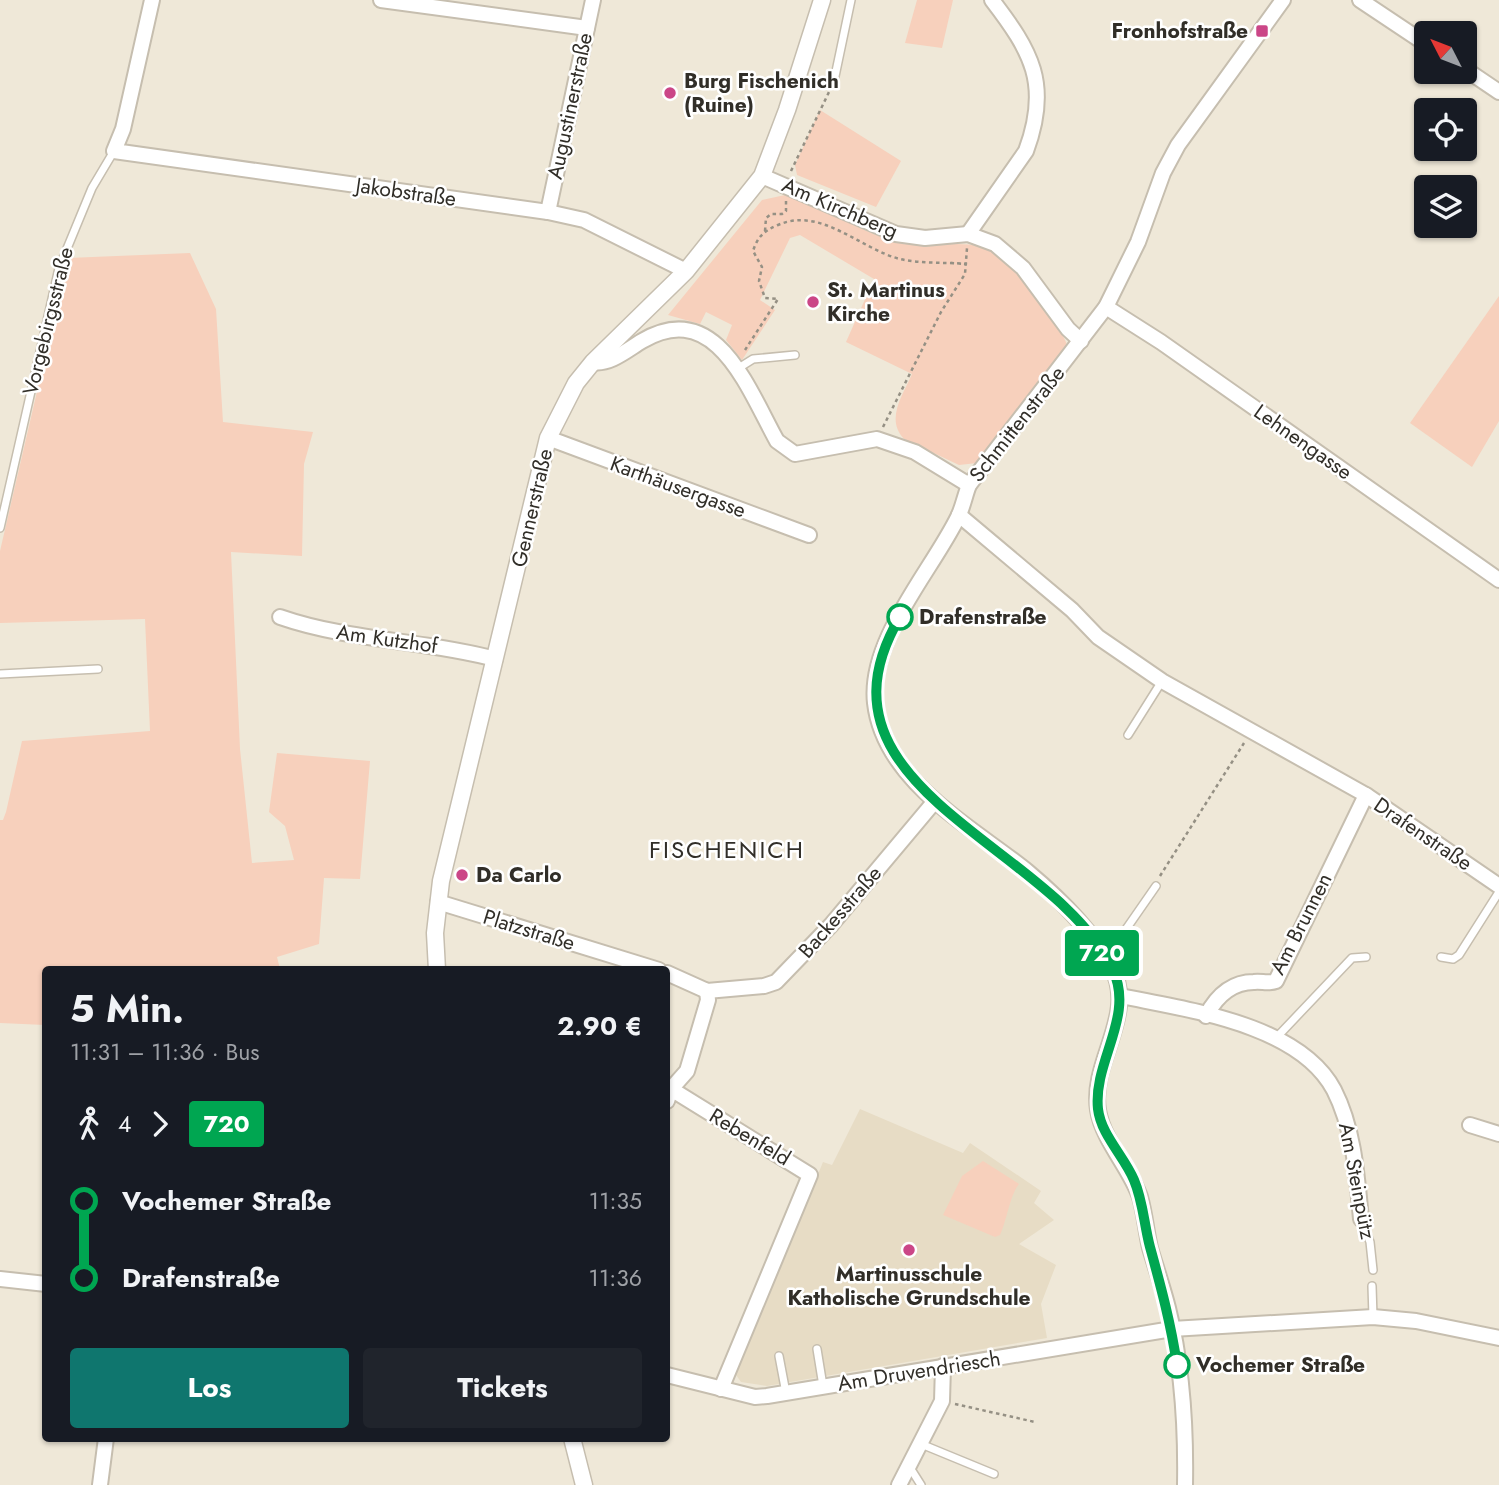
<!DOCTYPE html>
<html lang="de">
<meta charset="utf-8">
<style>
:root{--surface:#171b24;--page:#20242c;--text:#f1f3f6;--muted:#9ea1a6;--accent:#0f766e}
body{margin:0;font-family:Jost,sans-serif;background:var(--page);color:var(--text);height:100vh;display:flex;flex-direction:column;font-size:26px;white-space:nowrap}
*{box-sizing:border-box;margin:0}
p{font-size:23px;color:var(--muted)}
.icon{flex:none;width:38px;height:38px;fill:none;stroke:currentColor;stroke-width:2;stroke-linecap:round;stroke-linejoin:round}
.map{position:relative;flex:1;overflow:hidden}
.side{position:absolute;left:42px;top:966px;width:628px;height:476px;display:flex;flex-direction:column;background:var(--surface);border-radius:7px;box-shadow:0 2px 5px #0004}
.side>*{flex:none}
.badge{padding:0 14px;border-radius:5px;font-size:24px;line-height:46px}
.needle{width:46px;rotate:312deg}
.buttons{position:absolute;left:1414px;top:21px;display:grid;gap:14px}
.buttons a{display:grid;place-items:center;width:63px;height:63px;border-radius:7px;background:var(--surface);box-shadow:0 2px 5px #0004;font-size:35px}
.map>.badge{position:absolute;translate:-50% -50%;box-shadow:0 0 0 4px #fff}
.legs{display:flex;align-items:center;gap:10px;height:77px;padding:0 28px;font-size:23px}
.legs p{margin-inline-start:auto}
.summary{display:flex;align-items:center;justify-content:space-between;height:119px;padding:0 28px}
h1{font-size:38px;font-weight:700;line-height:52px}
.cta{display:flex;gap:14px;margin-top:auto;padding:14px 28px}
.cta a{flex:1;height:80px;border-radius:7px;background:var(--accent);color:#fff;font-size:28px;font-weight:700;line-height:80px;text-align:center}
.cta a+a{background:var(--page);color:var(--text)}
ul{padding:0 28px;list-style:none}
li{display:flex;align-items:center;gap:24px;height:77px;font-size:26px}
li i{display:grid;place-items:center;width:10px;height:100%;margin:0 9px;background:currentColor}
li i::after{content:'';width:18px;height:18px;margin:-9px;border:5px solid;border-radius:50%;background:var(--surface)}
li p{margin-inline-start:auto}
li:first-child i{background:linear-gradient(#0000 50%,currentColor 0)}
li:last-child i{background:linear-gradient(currentColor 50%,#0000 0)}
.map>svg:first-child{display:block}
.built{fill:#e7dcc5}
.green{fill:#f7d0bc}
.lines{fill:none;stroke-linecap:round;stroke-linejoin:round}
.service-casing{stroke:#c6beaf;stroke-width:10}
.minor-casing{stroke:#c6beaf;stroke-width:18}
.tertiary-casing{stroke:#c6beaf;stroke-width:19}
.path{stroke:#959084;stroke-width:2.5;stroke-dasharray:3.5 3.5;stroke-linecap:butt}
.service{stroke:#fff;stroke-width:7}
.minor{stroke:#fff;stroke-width:14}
.tertiary{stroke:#fff;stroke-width:16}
.line-1-casing{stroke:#fff;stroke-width:16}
.line-1{stroke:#00a651;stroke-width:10}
.poi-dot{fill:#cb4687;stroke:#fff;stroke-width:2.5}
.stop-1-dot{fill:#fff;stroke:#00a651;stroke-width:3.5}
.labels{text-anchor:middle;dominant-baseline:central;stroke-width:5;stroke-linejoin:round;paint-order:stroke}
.poi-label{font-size:21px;font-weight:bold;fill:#312e28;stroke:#fff;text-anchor:start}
.street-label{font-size:21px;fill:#312e28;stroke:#fff}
.stop-label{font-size:21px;font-weight:bold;fill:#312e28;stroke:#fff;text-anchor:start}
.quarter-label{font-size:24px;letter-spacing:2px;fill:#312e28;stroke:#fff}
</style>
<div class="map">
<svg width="1499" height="1485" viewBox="0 0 1499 1485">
<rect width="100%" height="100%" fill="#efe8d8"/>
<polygon class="built" points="860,1109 963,1153 970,1143 1041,1191 1034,1203 1054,1220 1019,1244 1056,1265 1041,1304 1047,1338 767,1386 741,1382 736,1375 823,1162 832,1165"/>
<g class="green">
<polygon points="917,0 953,0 942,48 905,43"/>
<polygon points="820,110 901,161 876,207 797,175 795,165"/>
<path d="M785,195c37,7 66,33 103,44 24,8 44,4 69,5 14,0 34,3 46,11 22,13 56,68 65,92l-91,116 -18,2 -55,-26c-19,-20 -1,-44 8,-65l-66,-32 28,-63 -74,-44 -10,3 -30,62 15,10 -33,50 -16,-20 6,-15 -26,-13 -6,12 -32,-9 94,-115z"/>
<polygon points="190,253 216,309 223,422 313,432 304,464 302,556 231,552 240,749 252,863 294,860 285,826 269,812 277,753 370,761 360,879 324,878 319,944 277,957 280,969 46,970 45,1025 0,1023 0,820 3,820 6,812 22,741 150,731 145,619 0,623 0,551 68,258"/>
<polygon points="1499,296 1499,421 1472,467 1410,423"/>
<path d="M983,1161l36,23c-9,11 -12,36 -19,51l-5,2 -52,-22 19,-39z"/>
</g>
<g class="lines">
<g class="service-casing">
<g id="service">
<polyline points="834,81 851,0"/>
<polyline points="737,369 753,359 795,355"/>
<polyline points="0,528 59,268 92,188 114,151"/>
<polyline points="0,674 98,669"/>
<polyline points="1128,735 1162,681"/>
<polyline points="1441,957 1453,959 1459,955 1499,892"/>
<polyline points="1106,958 1156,886"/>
<polyline points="1276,1038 1352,958 1366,957"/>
<polyline points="1361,1219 1370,1242 1373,1270"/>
<polyline points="1372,1286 1373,1317"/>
<polyline points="817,1349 823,1386"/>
<polyline points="779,1356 786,1393"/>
<polyline points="921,1444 994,1474"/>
<polyline points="909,1466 921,1485"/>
</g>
</g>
<g class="minor-casing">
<g id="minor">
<polyline points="152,0 123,129 114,151 548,212 584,220 686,271"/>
<polyline points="381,0 587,28"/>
<polyline points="1360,0 1426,44"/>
<polyline points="1465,69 1499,92"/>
<polyline points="762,176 896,234 925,238 968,234 995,244 1023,268 1068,329 1081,341"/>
<polyline points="548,212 593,0"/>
<path d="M968,234l58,-83c25,-67 5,-100 -34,-151"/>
<polyline points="1106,307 1161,342 1499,580"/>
<path d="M593,362c17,3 34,-12 49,-21 74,-44 106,48 135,100l18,13 82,-15 38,13 54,33"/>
<polyline points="548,438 809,535"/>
<polyline points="959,515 1072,610 1098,637 1162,681 1366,795 1499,886"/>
<path d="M280,617c69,24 145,23 215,42"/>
<polyline points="438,902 659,970"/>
<polyline points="667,973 707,991 764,986 776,982 831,925 935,801"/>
<path d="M1121,996c67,14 178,28 213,94 20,39 23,86 27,129"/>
<path d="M1206,1016c10,-19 25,-34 48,-34 8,-1 14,2 22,-1l90,-186"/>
<polyline points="671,1089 810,1175 721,1389"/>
<polyline points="667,1101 671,1089 687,1071 708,1000 707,991"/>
<polyline points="1470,1125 1499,1134"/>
<polyline points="0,1279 46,1284"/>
<polyline points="667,1375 755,1397 767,1396 1172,1329 1373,1317 1416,1321 1499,1338"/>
<polyline points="100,1485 106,1438"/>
<polyline points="899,1485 942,1401 943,1366"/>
<path d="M1185,1485c1,-57 -3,-121 -17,-177 -5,-20 -12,-40 -18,-60 -4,-17 -5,-34 -10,-51 -10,-29 -37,-56 -42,-87 -8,-50 40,-95 13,-144 -19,-35 -52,-68 -83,-94 -55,-45 -144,-90 -153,-169 -7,-63 56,-131 83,-186 5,-10 7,-22 11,-32l137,-178 32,-65 25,-69 15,-28 105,-145"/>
</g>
</g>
<g class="tertiary-casing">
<g id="tertiary">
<polyline points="437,970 435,933 441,881 548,438 576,383 593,362 686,271 762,176 787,110 822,0"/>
<polyline points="572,1438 584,1485"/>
</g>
</g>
<g class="path">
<polyline points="791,171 829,92"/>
<polyline points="765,231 766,218 771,214 782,214 786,211 786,201"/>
<path d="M745,350l33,-51 -13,-1 -6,-17 3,-14 -9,-16c5,-15 11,-20 25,-26 43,-19 82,24 122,34 21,5 45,3 66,5l-15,-1"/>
<polyline points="883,427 941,312 965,274 967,248"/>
<polyline points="1160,876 1244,743"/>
<polyline points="955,1404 1035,1422"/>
</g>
<use href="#service" class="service"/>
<use href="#minor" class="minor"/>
<use href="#tertiary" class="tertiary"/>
</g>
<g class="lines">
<g class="line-1-casing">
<path id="line-1" d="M900,617c-102,172 155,227 213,353 22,47 -20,91 -15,139 3,26 26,47 36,71 9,21 10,44 16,67 11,40 21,77 27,118"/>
</g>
<use href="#line-1" class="line-1"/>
</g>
<g class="poi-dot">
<rect x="1255" y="24" width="14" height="14" rx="3.5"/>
<circle cx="670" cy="93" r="7"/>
<circle cx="813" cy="302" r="7"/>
<circle cx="462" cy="875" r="7"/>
<circle cx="909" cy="1250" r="7"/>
</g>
<g class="stop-1-dot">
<circle cx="900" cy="617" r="12"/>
<circle cx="1177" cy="1365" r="12"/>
</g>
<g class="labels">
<g class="poi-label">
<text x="1248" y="31" text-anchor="end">Fronhofstraße</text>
<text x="684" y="81">Burg Fischenich<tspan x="684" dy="24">(Ruine)</tspan></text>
<text x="827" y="290">St. Martinus<tspan x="827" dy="24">Kirche</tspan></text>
<text x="476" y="875">Da Carlo</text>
<text x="909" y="1274" text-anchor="middle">Martinusschule<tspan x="909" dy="24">Katholische Grundschule</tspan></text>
</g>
<g class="street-label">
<text transform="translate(570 106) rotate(-78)">Augustinerstraße</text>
<text transform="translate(406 192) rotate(8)">Jakobstraße</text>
<text transform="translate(840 208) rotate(23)">Am Kirchberg</text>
<text transform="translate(48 321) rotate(-76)">Vorgebirgsstraße</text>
<text transform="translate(1017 424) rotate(-52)">Schmittenstraße</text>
<text transform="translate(1303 442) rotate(35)">Lehnengasse</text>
<text transform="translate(678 487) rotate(20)">Karthäusergasse</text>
<text transform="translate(532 508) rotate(-77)">Gennerstraße</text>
<text transform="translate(387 639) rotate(8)">Am Kutzhof</text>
<text transform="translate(1423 834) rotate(34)">Drafenstraße</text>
<text transform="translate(840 912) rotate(-49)">Backesstraße</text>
<text transform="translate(1301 924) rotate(-63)">Am Brunnen</text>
<text transform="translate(529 930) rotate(17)">Platzstraße</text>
<text transform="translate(750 1137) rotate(31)">Rebenfeld</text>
<text transform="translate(1357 1181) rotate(79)">Am Steinpütz</text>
<text transform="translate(919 1371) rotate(-9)">Am Druvendriesch</text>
</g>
<g class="stop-label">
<text x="919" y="617">Drafenstraße</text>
<text x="1196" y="1365">Vochemer Straße</text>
</g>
<g class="quarter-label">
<text x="727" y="849">FISCHENICH</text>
</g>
</g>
</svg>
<div class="buttons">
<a><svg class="needle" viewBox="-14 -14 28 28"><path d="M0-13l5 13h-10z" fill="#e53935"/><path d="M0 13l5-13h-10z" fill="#9ea1a6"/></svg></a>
<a><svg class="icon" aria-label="locate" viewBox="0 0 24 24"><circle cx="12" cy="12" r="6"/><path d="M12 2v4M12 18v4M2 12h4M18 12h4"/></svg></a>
<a><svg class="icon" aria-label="layers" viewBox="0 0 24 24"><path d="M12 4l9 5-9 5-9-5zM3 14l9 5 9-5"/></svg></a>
</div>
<b class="badge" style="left:1102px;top:953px;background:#00a651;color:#fff">720</b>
<section class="side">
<div class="summary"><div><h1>5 Min.</h1><p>11:31 – 11:36 · Bus</p></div><b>2.90 €</b></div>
<div class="legs"><svg class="icon" aria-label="walk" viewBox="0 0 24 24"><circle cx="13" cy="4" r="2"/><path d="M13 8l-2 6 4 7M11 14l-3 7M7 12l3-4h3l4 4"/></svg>4<svg class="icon" aria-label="forward" viewBox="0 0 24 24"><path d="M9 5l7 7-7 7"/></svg><b class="badge" style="background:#00a651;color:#fff">720</b></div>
<ul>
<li><i style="color:#00a651"></i><b>Vochemer Straße</b><p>11:35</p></li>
<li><i style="color:#00a651"></i><b>Drafenstraße</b><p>11:36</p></li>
</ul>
<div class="cta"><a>Los</a><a>Tickets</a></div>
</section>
</div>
